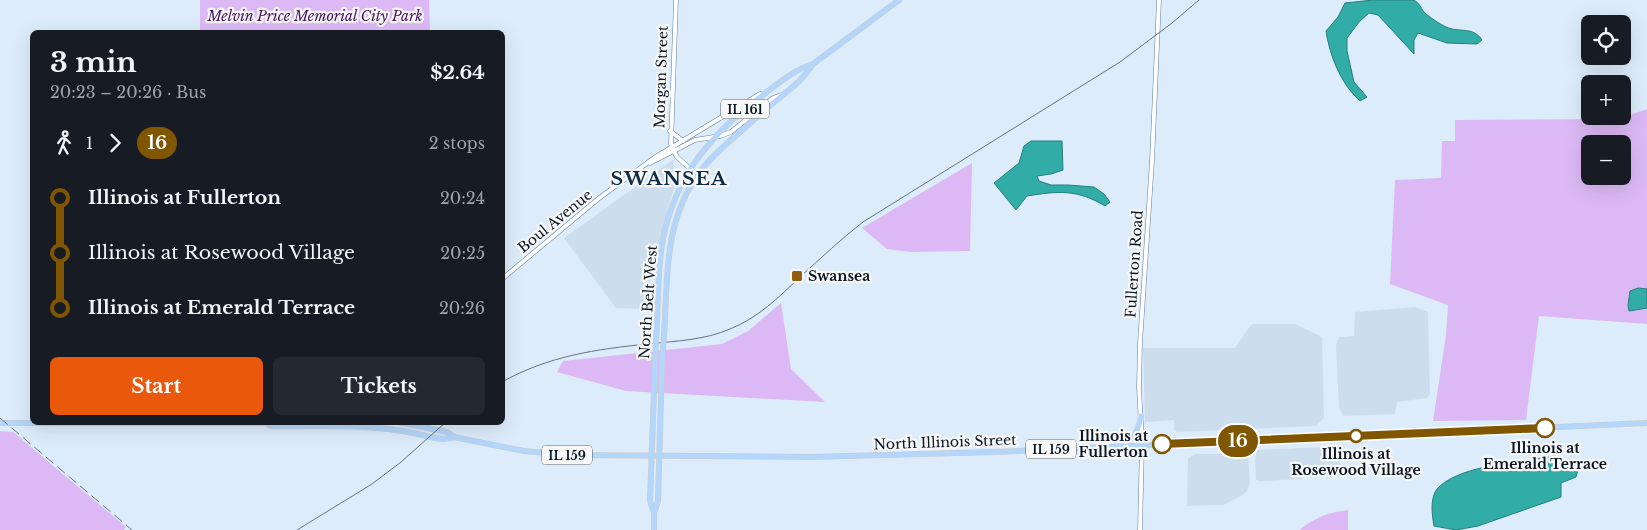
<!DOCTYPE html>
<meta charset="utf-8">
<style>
:root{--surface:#171b24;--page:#242831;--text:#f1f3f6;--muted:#9ea1a6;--accent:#ea580c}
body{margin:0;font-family:"Libre Baskerville",serif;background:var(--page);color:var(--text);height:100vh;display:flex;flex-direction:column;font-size:19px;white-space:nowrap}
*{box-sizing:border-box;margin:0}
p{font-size:16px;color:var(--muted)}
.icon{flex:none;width:28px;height:28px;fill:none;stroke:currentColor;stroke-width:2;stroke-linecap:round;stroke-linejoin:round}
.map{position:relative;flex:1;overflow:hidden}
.sheet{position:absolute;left:30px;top:30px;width:475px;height:395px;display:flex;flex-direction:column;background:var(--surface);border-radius:8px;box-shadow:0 5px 20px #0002}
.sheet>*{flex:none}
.badge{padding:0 10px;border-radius:16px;font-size:18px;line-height:32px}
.fabs{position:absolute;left:1581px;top:15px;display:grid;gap:10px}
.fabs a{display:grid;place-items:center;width:50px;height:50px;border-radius:8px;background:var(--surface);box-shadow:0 5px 20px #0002;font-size:25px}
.map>.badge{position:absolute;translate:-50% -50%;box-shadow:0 0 0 2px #fff}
.legs{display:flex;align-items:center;gap:8px;height:55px;padding:0 20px;font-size:16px}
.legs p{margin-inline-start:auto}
.head{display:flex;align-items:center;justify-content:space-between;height:85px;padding:0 20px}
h1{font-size:28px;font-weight:700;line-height:38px}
.action{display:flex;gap:10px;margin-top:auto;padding:10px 20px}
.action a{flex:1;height:58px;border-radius:8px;background:var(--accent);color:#fff;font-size:20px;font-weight:700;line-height:58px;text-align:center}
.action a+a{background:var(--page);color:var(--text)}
ul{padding:0 20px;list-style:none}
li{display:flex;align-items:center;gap:18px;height:55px;font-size:19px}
li i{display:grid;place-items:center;width:8px;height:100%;margin:0 6px;background:currentColor}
li i::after{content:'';width:12px;height:12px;margin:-6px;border:4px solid;border-radius:50%;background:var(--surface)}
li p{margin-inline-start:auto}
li:first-child i{background:linear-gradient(#0000 50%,currentColor 0)}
li:last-child i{background:linear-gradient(currentColor 50%,#0000 0)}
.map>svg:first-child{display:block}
.built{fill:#cde}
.green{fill:#dcb9f5;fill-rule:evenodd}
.water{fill:#31aca7;stroke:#257f7f}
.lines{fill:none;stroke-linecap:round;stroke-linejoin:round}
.tertiary-casing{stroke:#5f7fa3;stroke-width:5}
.primary-casing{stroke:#c9ccce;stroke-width:6}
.tertiary{stroke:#fff;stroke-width:4}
.primary{stroke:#b4d6fa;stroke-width:5}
.tram{stroke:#667482;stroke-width:1}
.rail{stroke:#667482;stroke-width:1;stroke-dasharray:10 5;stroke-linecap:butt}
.primary-bridge-casing{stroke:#c9ccce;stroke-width:6;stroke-linecap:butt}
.primary-bridge{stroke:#b4d6fa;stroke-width:5}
.line-1-casing{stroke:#fff;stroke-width:11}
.line-1{stroke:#815601;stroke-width:8}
.poi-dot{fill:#925f10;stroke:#f7f7f7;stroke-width:2}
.stop-1-dot{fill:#fff;stroke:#815601;stroke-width:2.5}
.labels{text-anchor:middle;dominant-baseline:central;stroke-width:4.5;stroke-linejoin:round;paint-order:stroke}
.shield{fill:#f7f7f7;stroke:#505962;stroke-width:1}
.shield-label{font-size:12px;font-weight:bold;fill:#081522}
.park-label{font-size:14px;font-style:italic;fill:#461161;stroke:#f7f7f7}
.street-label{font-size:14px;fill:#081522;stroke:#f7f7f7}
.poi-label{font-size:14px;font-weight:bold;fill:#081522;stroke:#f7f7f7;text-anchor:start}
.stop-label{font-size:14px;font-weight:bold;fill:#081522;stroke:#f7f7f7}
.district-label{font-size:19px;font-weight:bold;letter-spacing:1px;fill:#0d2c4a;stroke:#f7f7f7}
</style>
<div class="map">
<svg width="1647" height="530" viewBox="0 0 1647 530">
<rect width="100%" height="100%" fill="#ddecfb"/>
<g class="built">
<polygon points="673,160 675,185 667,210 643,309 616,308 564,238"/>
<polygon points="1415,307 1428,312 1430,395 1427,398 1397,402 1395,414 1343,416 1339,407 1336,345 1339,337 1354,336 1355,312"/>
<polygon points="1253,324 1295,324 1322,337 1324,418 1316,426 1177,432 1174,430 1174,420 1145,422 1143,348 1235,348 1250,326"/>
<polygon points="1345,446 1345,460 1340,460 1340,474 1303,475 1302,479 1259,481 1256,480 1255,459 1257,450"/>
<polygon points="1195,454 1243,454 1248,457 1250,482 1247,491 1241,496 1223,505 1187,506 1188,458"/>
</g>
<g class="green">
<polygon points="200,0 429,0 430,32 200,32"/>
<path d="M1647,109v215l-108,-8 -13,104 -93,1 13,-86 2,-30 -58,-21 5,-104 46,-2 1,-37h13v-21l163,-1zM1590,144h32v32h-32z"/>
<polygon points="972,163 970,251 910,252 887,249 862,228"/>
<polygon points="781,303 791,369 825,402 626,391 557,372 563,361 722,344 748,331"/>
<polygon points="0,431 13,432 126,527 124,530 0,530"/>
<path d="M1348,510v20h-48c13,-12 30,-18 48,-20z"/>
</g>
<g class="water">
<path d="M1373,0c12,0 28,0 40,0 7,2 8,10 13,14 6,5 14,10 20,13 13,6 27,-1 36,13l-5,4 -30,-1 -29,-10 -4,7v14l-36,-39 -9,-2 -10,9 -12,16v13l7,31 13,15 -7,4c-19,-17 -30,-44 -34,-70l12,-14 7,-14z"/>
<path d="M1031,141h31l1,29 -12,4 -14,2 2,5 12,4h17l26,2 10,7 6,8 -5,4c-28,-17 -47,-15 -78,-10l-11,14 -22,-27 25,-20 5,-17z"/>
<polygon points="1638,288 1647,289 1647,308 1629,311 1628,305 1630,291"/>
<path d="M1555,456l24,10 -3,11 -15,6v14l-83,29 -22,4 -22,-4c-2,-12 -5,-31 6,-40 23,-21 84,-25 115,-30z"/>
</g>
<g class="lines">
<g class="tertiary-casing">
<g id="tertiary">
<polyline points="676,0 671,144 677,157 697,175"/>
<polyline points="670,131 683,141"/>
<polyline points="650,163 695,140 720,136 731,132 773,98 781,95"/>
<polyline points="502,279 598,199 654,158 760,94"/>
<polyline points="1140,530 1142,445 1139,387 1140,343 1152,161 1159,0"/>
</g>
</g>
<g class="primary-casing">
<g id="primary">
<path d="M657,320c1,-23 1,-46 4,-69 9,-67 45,-113 98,-153 17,-13 34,-28 54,-34l86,-64"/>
<path d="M665,320c2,-53 2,-108 38,-152 15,-19 37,-35 55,-52 18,-17 42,-31 55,-52"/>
<polyline points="398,422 447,432 454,437"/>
<path d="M0,423h265l6,3c47,1 96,-3 142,7 12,2 29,9 41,4l70,14 44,4 242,2 185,-5 652,-29"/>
<path d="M1121,444c13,-5 18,-14 20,-28"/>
<polyline points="654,513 650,501 655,363"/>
<polyline points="654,530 654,513 658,501 662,364"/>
</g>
</g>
<use href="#tertiary" class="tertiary"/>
<use href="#primary" class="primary"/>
<g class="tram">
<path d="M502,382c46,-26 95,-33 146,-38 28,-3 57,-4 82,-15 28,-11 49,-32 70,-52 21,-19 41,-38 63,-55l257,-160 52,-39 27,-23"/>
<polyline points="297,530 372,484 401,462 446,422"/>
</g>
<polyline class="rail" points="0,418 132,530"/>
<g class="primary-bridge-casing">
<g id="primary-bridge">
<polyline points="655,363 657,320"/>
<polyline points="662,364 665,320"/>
</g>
</g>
<use href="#primary-bridge" class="primary-bridge"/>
</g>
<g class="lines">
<g class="line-1-casing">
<polyline id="line-1" points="1162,444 1545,428"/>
</g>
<use href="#line-1" class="line-1"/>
</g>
<rect class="poi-dot" x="791" y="270" width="12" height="12" rx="2.5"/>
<g class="stop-1-dot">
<circle cx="1545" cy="428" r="9"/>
<circle cx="1356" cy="436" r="6"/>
<circle cx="1162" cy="444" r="9"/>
</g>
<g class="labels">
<g class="shield">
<rect x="721" y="99.5" width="48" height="19" rx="4"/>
<rect x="1026" y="439.5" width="50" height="19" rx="4"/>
<rect x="542" y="445.5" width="50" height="19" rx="4"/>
</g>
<g class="shield-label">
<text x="745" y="109">IL 161</text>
<text x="1051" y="449">IL 159</text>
<text x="567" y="455">IL 159</text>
</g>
<g class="park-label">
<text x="315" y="16">Melvin Price Memorial City Park</text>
</g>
<g class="street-label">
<text transform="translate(661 77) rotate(-88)">Morgan Street</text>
<text transform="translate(555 221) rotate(-39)">Boul Avenue</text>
<text transform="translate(1134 264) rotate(-86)">Fullerton Road</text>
<text transform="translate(648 302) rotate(-86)">North Belt West</text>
<text transform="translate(945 442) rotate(-2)">North Illinois Street</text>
</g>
<g class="poi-label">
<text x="808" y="276">Swansea</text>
</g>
<g class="stop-label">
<text x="1148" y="436" text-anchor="end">Illinois at<tspan x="1148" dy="16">Fullerton</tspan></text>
<text x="1545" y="448">Illinois at<tspan x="1545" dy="16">Emerald Terrace</tspan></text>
<text x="1356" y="454">Illinois at<tspan x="1356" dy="16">Rosewood Village</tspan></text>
</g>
<g class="district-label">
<text x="669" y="178">SWANSEA</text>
</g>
</g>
</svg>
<div class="fabs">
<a><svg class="icon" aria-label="locate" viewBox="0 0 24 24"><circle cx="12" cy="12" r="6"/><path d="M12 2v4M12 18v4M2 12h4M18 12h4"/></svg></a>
<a>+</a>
<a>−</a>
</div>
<b class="badge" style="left:1238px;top:441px;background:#815601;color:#fff">16</b>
<section class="sheet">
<div class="head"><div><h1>3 min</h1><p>20:23 – 20:26 · Bus</p></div><b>$2.64</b></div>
<div class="legs"><svg class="icon" aria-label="walk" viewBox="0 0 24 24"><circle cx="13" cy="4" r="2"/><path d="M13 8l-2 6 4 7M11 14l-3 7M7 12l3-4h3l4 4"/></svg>1<svg class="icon" aria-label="forward" viewBox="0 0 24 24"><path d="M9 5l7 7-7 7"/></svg><b class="badge" style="background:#815601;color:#fff">16</b><p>2 stops</p></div>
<ul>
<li><i style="color:#815601"></i><b>Illinois at Fullerton</b><p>20:24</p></li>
<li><i style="color:#815601"></i><span>Illinois at Rosewood Village</span><p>20:25</p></li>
<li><i style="color:#815601"></i><b>Illinois at Emerald Terrace</b><p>20:26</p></li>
</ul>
<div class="action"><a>Start</a><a>Tickets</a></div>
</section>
</div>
